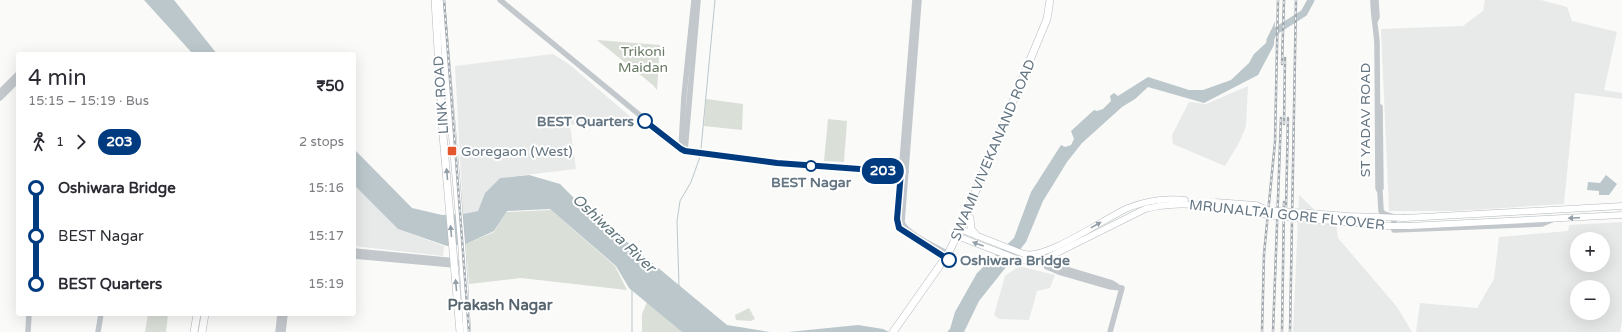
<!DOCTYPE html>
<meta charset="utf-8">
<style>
:root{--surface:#fff;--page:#f7f7f7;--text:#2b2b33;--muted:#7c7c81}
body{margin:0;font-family:"Varela Round",sans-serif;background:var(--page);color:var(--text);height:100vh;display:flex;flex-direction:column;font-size:15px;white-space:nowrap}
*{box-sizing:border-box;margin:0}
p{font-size:13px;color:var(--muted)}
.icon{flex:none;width:22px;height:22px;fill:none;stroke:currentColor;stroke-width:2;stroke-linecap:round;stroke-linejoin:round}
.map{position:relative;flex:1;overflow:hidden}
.side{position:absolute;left:16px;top:52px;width:340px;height:264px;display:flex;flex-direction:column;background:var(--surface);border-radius:4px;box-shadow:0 4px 16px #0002}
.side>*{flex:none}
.badge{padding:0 8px;border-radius:13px;font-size:14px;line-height:26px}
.buttons{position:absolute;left:1570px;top:232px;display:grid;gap:8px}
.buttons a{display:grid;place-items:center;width:40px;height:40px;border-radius:50%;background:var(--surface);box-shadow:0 4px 16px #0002;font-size:20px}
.map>.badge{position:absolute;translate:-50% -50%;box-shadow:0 0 0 2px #fff}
.legs{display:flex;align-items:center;gap:6px;height:44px;padding:0 12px;font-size:13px}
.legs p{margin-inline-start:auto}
.overview{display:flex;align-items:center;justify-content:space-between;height:68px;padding:0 12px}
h1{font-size:22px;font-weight:600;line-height:30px}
ul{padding:0 12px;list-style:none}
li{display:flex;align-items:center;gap:14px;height:48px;font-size:15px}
li i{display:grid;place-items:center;width:6px;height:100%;margin:0 5px;background:currentColor}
li i::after{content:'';width:10px;height:10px;margin:-5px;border:3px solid;border-radius:50%;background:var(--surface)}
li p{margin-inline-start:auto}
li:first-child i{background:linear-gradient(#0000 50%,currentColor 0)}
li:last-child i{background:linear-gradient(currentColor 50%,#0000 0)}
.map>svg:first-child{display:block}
.built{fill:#e8e9e9;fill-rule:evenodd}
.green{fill:#dadfd7}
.water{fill:#bbc7cb}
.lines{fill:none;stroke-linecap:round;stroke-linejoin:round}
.stream{stroke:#bbc7cb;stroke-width:1}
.river{stroke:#bbc7cb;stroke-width:7}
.secondary-casing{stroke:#b3babf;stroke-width:7}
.primary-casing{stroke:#b5babe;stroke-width:8}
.tertiary{stroke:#c3c8cc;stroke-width:5.5}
.secondary{stroke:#fff;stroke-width:6}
.primary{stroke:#fff;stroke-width:7}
.rail-casing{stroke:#a2aab0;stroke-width:2.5}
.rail{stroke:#fff;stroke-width:1;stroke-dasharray:3;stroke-linecap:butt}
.secondary-bridge-casing{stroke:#b3babf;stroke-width:7;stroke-linecap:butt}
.secondary-bridge{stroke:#fff;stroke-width:6}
.oneway{fill:#939fa8}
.line-1-casing{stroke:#fff;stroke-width:9}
.line-1{stroke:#003b80;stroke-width:6}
.stop-1-dot{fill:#fff;stroke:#003b80;stroke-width:2}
.poi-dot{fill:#e4572e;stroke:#fff;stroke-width:1.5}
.labels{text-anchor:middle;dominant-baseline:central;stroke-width:4;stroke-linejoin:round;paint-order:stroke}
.park-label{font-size:14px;fill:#687a64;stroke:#fff}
.street-label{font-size:14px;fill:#657683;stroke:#fff}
.stop-label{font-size:14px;font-weight:bold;fill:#657683;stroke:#fff;text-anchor:end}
.poi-label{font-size:14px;fill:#657683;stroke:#fff;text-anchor:start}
.water-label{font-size:15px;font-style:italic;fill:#60757c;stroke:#fff}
.neighbourhood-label{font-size:15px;font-weight:bold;fill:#57646e;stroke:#fff}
</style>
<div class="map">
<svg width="1622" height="332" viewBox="0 0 1622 332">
<rect width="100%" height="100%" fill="#fafaf8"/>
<g class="built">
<polygon points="1485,0 1541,0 1567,7 1572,21 1617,32 1604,90 1622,93 1622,99 1575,93 1564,204 1454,211 1389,211 1381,29 1463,26 1483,11"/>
<polygon points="553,54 570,65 632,118 570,125 576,169 500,178 485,193 478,211 463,214 455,66"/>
<polygon points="1248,86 1246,126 1240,141 1225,166 1173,144 1172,135 1189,102 1206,104"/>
<polygon points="354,185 398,229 444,246 443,256 354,246"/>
<polygon points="1299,195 1317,212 1335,216 1338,238 1397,307 1412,332 1293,332"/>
<path d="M1622,222v99l-2,11h-204l4,-29 57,5 17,-29 5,-42 69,-6 1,-6zM1577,239h26v26h-26zM1577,287h26v26h-26z"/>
<polygon points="1019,266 1055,275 1050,288 1037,291 1029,320 999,319 994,315 1005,276"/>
</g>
<g class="green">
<polygon points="597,40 660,45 657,90 653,85"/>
<polygon points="706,99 743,104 742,130 704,126"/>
<polygon points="828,119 847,121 844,162 824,161"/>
<polygon points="551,210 615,266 627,290 521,278 469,284 466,244 494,232 506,212"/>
<polygon points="647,302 682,332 642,332 642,314"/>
<polygon points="749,308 755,319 751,321 736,320 735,315"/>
<polygon points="148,314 168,314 166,332 145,332"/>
</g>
<g class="water">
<polygon points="144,0 174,0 217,54 193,54"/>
<polygon points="1275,21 1274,45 1258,75 1204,103 1148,87 1135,99 1122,107 1082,143 1067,162 1043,201 1026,242 979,301 964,332 947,332 950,329 955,312 977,273 1014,238 1031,192 1061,145 1065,147 1071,145 1074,139 1071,131 1094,110 1097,111 1103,109 1111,101 1110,96 1114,93 1118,96 1148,77 1189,90 1203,90 1231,80 1249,63 1254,54 1266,43"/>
<polygon points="354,149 412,208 442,215 463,214 478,211 485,193 500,178 529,175 560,184 574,198 727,325 770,332 682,332 629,288 616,266 550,209 507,211 494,231 466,244 447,246 398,229 354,185"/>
<polygon points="1606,175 1617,184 1609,195 1599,195 1599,191 1587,190 1588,182 1600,183"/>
<polygon points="858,325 883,329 889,332 788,332"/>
</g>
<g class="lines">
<g class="stream">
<polyline points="701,149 715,0"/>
<polyline points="679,286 677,221 680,201 691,182 701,154"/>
<polyline points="632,289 632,332"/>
</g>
<polyline class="river" points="1270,40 1274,32 1304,13 1311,0"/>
<g class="secondary-casing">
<g id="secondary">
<polyline points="1405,218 1622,206"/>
<polyline points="1409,226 1622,215"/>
<path d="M960,229l64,25c22,6 81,-36 104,-46 18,-7 39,-10 57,-8"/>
<path d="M957,236l60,23 20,4 108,-54c24,-6 45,-5 69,-3"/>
</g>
</g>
<g class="primary-casing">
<g id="primary">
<polyline points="435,0 443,135 460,332"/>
<polyline points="441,0 462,248 467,332"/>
<polyline points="970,218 971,229 976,235"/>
<polyline points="194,332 197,314"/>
<polyline points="202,332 205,314"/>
<polyline points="893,332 948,254 960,229 1047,19 1050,0"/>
</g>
</g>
<g class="tertiary">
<polyline points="500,0 681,149 760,161 906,172"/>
<polyline points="915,0 897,224 904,233 949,260"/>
<path d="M919,0l-17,222c4,12 38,27 50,34"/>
<path d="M1373,0c0,15 3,28 4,43l1,145 2,4 1,19 3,3 10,3v13l148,-6 12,-5"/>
<polyline points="1375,21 1377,17 1376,0"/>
<polyline points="0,92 18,74"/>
<polyline points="0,98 18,80"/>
<polyline points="1380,107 1381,188"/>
<polyline points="681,149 684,96 694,0"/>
<polyline points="685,151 698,0"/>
<polyline points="354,251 456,261"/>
<polyline points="1044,252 1047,262 1052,265 1112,283 1117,286"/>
<polyline points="1039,254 1041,261 1047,267 1059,272 1111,287 1122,288 1110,332"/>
<polyline points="354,256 454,265 462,263"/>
<polyline points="28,332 29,314"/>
<polyline points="98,332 101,314"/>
<polyline points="278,332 280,314"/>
<polyline points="283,332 285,314"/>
</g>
<use href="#secondary" class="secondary"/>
<use href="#primary" class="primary"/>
<g class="rail-casing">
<g id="rail">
<polyline points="444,0 469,332"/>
<polyline points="1282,64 1284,0"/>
<polyline points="1284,124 1285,58"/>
<polyline points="1286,208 1288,118"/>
<polyline points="1262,332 1264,254 1275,142 1278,0"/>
<polyline points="1273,332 1281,118"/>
<polyline points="1282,332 1284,202"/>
<polyline points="1290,332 1296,0"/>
</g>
</g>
<use href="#rail" class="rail"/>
<g class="secondary-bridge-casing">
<g id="secondary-bridge">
<polyline points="1215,202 1256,205 1267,210 1349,216 1405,218"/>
<polyline points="1214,206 1248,209 1266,215 1387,226 1409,226"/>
</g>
</g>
<use href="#secondary-bridge" class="secondary-bridge"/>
</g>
<defs><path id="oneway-solid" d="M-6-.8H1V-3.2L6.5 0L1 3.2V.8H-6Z"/></defs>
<g class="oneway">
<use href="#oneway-solid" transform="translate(447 174) rotate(-95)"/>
<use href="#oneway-solid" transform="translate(1574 218) rotate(177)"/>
<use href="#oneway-solid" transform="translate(1096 225) rotate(-29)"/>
<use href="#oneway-solid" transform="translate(451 231) rotate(-95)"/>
<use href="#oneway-solid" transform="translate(978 244) rotate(-160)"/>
<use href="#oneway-solid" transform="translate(456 285) rotate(-95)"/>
</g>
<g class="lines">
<g class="line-1-casing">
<polyline id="line-1" points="645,121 681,149 685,151 777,163 901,172 897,219 899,228 949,260"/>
</g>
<use href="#line-1" class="line-1"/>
</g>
<g class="stop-1-dot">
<circle cx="645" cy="121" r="7"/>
<circle cx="811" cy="166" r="5"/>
<circle cx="949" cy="260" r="7"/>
</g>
<rect class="poi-dot" x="447" y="146" width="10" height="10" rx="2"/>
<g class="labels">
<g class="park-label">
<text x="643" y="51">Trikoni<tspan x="643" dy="16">Maidan</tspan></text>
</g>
<g class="street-label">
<text transform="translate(441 95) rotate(-94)">LINK ROAD</text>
<text transform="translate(1365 120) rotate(-90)">ST YADAV ROAD</text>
<text transform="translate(993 150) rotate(-67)">SWAMI VIVEKANAND ROAD</text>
<text transform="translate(1287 215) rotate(6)">MRUNALTAI GORE FLYOVER</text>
</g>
<g class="stop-label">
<text x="634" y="121">BEST Quarters</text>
<text x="811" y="182" text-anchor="middle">BEST Nagar</text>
<text x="960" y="260" text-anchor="start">Oshiwara Bridge</text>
</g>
<g class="poi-label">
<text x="461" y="151">Goregaon (West)</text>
</g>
<g class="water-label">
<text transform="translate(614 233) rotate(43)">Oshiwara River</text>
</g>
<g class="neighbourhood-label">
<text x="500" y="305">Prakash Nagar</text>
</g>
</g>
</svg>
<div class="buttons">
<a>+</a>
<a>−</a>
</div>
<b class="badge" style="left:883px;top:171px;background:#003b80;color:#fff">203</b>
<section class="side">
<div class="overview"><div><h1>4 min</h1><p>15:15 – 15:19 · Bus</p></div><b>₹50</b></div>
<div class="legs"><svg class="icon" aria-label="walk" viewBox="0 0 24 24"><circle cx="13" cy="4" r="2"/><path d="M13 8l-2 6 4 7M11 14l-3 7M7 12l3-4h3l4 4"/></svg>1<svg class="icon" aria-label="forward" viewBox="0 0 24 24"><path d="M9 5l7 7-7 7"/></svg><b class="badge" style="background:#003b80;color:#fff">203</b><p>2 stops</p></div>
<ul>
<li><i style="color:#003b80"></i><b>Oshiwara Bridge</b><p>15:16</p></li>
<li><i style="color:#003b80"></i><span>BEST Nagar</span><p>15:17</p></li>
<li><i style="color:#003b80"></i><b>BEST Quarters</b><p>15:19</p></li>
</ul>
</section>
</div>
